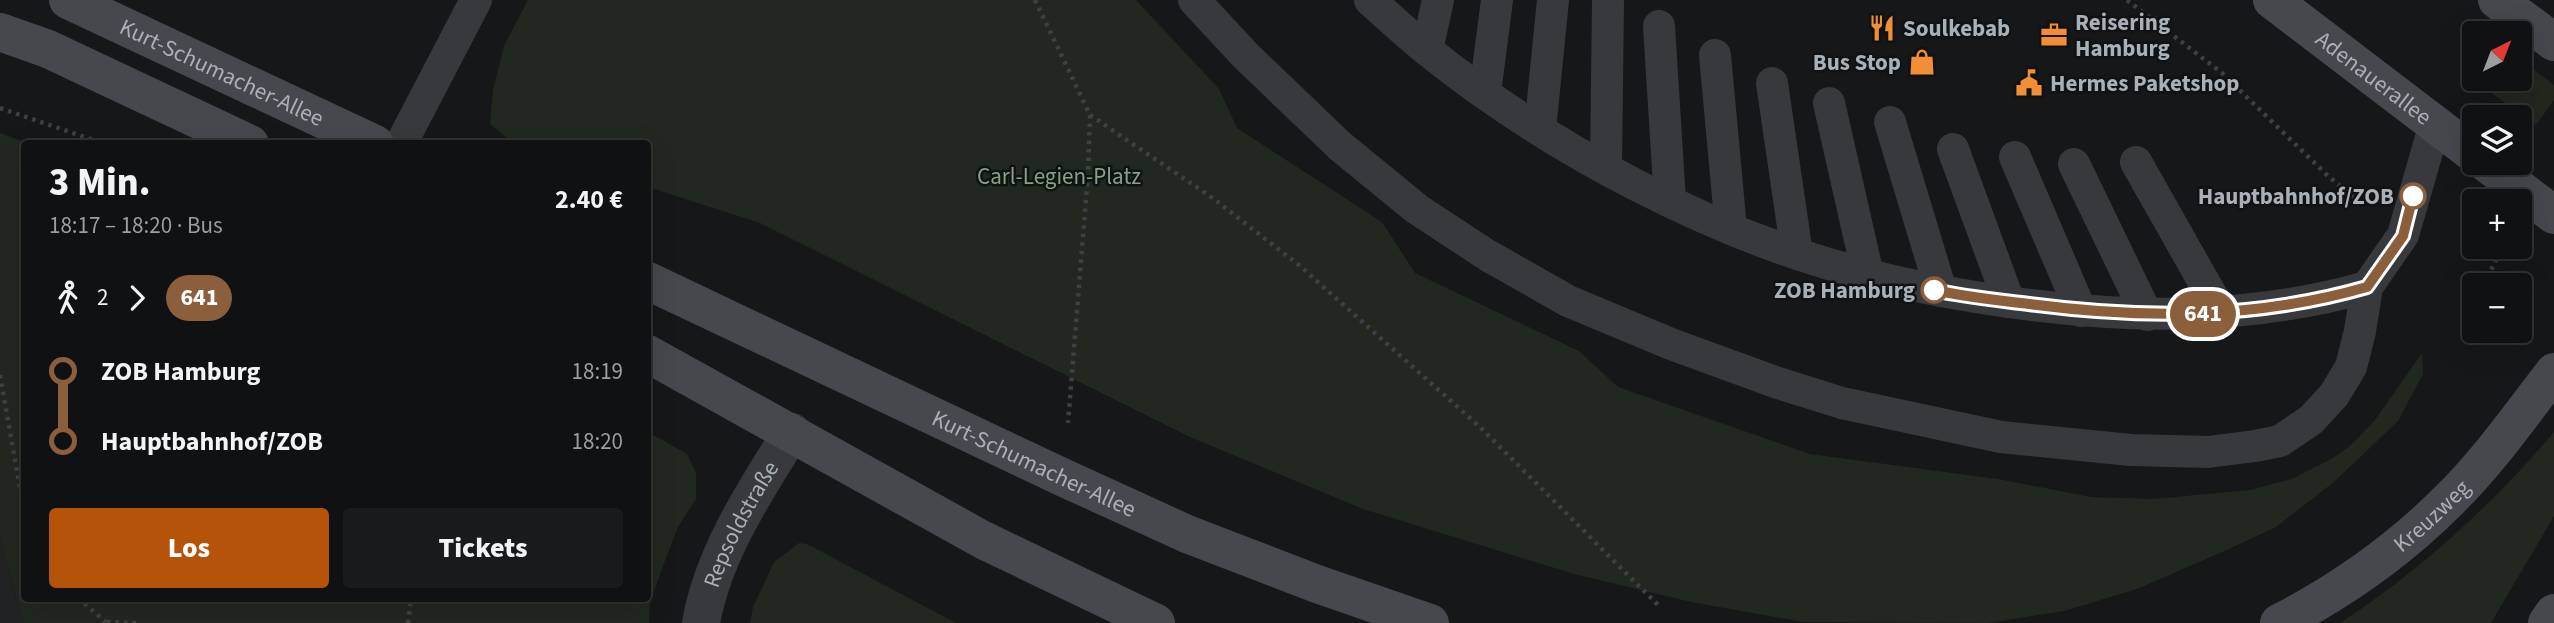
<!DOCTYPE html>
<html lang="de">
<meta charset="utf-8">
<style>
:root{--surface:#101112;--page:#191a1b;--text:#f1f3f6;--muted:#9c9d9f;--line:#303132;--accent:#b45309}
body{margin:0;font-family:"Source Sans 3",sans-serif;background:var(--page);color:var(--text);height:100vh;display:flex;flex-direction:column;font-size:26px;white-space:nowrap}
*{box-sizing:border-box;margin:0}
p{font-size:23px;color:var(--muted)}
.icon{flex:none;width:38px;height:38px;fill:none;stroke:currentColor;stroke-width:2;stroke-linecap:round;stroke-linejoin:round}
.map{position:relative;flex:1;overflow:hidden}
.details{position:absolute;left:21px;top:140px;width:630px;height:462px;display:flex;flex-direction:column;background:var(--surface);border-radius:7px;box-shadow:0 7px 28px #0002,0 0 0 2px var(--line)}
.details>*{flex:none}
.badge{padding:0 14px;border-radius:23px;font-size:24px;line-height:46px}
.needle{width:46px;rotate:42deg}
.tools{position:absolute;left:2462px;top:21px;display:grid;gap:14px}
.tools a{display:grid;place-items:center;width:70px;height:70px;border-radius:7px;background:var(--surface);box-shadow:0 7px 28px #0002,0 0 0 2px var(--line);font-size:35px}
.map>.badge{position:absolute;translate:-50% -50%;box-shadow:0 0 0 4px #fff}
.legs{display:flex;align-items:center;gap:10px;height:77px;padding:0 28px;font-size:23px}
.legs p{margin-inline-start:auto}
.summary{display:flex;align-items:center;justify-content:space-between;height:119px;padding:0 28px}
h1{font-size:38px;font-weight:800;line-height:52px}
.cta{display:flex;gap:14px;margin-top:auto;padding:14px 28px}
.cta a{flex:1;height:80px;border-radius:7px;background:var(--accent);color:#fff;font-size:28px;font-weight:800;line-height:80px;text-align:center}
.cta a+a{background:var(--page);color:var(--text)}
ul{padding:0 28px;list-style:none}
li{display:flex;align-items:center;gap:24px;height:70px;font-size:26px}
li i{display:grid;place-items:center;width:10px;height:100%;margin:0 9px;background:currentColor}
li i::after{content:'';width:18px;height:18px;margin:-9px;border:5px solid;border-radius:50%;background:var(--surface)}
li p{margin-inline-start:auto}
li:first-child i{background:linear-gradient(#0000 50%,currentColor 0)}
li:last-child i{background:linear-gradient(currentColor 50%,#0000 0)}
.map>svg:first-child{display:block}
.built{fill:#222325}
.green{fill:#212820}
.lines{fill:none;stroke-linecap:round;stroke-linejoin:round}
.path{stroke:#3d4144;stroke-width:4.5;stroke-dasharray:3.5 5;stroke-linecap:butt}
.service{stroke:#37393d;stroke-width:32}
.minor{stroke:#37393d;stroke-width:38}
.secondary{stroke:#45494d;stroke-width:38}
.line-1-casing{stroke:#fff;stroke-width:16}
.line-1{stroke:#8b5e3c;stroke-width:10}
.stop-1-dot{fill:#fff;stroke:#8b5e3c;stroke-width:3.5}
.labels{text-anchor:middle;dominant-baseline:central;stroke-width:5;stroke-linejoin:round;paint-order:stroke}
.poi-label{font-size:23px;font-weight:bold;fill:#a8b0b8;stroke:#111213;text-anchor:start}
.street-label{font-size:23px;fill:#a8b0b8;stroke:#111213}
.park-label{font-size:23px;fill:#84a380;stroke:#111213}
.stop-label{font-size:23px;font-weight:bold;fill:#a8b0b8;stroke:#111213;text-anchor:end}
</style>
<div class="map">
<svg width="2554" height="623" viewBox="0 0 2554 623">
<rect width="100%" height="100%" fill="#161718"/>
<polygon class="built" points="0,538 23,623 0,623"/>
<g class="green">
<polygon points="528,0 1136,0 1219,89 1237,128 1382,222 1415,273 1579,351 1618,387 1810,454 1998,479 2091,497 2153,499 2250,490 2292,479 2333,458 2351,445 2375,420 2422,353 2423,374 2398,421 2334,482 2276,527 2229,549 2137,589 2064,611 1989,623 1803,622 1691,602 1574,574 1363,509 1190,437 760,223 648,187 648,144 513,143 490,124 493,90 504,46"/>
<path d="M2467,18l20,15h-13v44c-13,-19 -13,-37 -7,-59z"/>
<polygon points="2520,59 2554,85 2554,100 2536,125 2479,84 2475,79 2520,79"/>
<polygon points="0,133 27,143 24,144 24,598 648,598 648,432 687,454 696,473 696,499 678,527 663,566 650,602 649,623 23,623 0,538"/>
<path d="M2554,432v84l-63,107h-151c80,-52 152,-118 214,-191z"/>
<polygon points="799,543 807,544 956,623 750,623 753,607 774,562"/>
</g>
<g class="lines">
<g class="path">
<polyline points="1035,0 1090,115 1088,174 1068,423"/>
<polyline points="2127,0 2222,73 2328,176 2364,206"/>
<polyline points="0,108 105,144"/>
<polyline points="1090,115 1214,199 1300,266 1480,427 1660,607"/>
<polyline points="2484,285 2502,247"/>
<polyline points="0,375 24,511"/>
<polyline points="78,598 107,623"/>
<polyline points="107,622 139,623"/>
<polyline points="408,623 411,598"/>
</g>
<g class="service">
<polyline points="1194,0 1246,56 1340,146 1417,209 1487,255 1568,301 1671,344 1775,382 1842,403 2001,437 2131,450 2208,452 2255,446 2280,441 2311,420 2334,395 2351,367 2360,331 2367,287 2403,235 2435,124"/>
<path d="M1370,0c19,17 37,34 57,50 123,99 289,187 442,225 50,13 102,22 154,29 117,15 231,15 344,-17"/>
<polyline points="1659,26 1670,201"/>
<polyline points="1427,50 1438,0"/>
<polyline points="1715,55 1731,229"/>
<polyline points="1772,83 1797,254"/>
<polyline points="1485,93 1497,0"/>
<polyline points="1829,103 1868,275"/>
<polyline points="1890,122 1941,291"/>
<polyline points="1540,130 1553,0"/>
<polyline points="401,144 476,0"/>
<polyline points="1953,149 2009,302"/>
<polyline points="2015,157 2081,311"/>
<polyline points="2136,162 2222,314"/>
<polyline points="2074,164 2147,315"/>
<polyline points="1606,168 1608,0"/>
</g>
<path class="minor" id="s1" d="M701,623c12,-69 54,-132 91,-191"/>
<g class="secondary">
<path id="s2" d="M68,0l307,144"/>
<path id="s3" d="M2272,0l202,154"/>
<polyline points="2497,0 2554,42"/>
<polyline points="0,32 48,49 250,144"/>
<polyline points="2486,163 2554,215"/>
<path id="s4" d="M648,281l414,196 125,57 130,50 113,39"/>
<polyline points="648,354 983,540 1156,623"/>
<path id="s5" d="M2279,623c62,-32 120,-73 169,-122 40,-39 72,-85 106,-129"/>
<polyline points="2547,623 2554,613"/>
</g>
</g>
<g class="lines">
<g class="line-1-casing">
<path id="line-1" d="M1934,290c31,7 63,10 95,14 114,15 227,15 338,-17l36,-51 10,-40"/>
</g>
<use href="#line-1" class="line-1"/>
</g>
<defs>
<g id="restaurant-bare" transform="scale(2.1)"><path d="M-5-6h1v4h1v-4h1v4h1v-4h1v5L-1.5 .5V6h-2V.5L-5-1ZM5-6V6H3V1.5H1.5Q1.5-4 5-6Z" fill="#f18e36" stroke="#111213" stroke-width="2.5" paint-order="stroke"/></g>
<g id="office-bare" transform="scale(2.1)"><path d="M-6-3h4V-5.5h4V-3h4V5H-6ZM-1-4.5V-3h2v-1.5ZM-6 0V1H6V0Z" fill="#f18e36" stroke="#111213" stroke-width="2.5" paint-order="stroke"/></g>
<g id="shop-bare" transform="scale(2.1)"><path d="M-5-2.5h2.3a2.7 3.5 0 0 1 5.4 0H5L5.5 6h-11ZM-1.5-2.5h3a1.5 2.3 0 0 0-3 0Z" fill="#f18e36" stroke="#111213" stroke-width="2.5" paint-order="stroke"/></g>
<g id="civic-bare" transform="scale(2.1)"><path d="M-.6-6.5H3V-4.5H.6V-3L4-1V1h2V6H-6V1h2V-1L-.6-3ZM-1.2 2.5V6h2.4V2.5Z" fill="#f18e36" stroke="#111213" stroke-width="2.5" paint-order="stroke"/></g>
</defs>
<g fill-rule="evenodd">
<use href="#restaurant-bare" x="1882" y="28"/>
<use href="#office-bare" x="2054" y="35"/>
<use href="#shop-bare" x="1922" y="62"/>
<use href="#civic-bare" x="2029" y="83"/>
</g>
<g class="stop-1-dot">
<circle cx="2413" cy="196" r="12"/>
<circle cx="1934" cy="290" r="12"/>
</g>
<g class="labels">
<g class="poi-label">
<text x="2075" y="22">Reisering<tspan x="2075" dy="26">Hamburg</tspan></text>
<text x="1903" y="28">Soulkebab</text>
<text x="1901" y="62" text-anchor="end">Bus Stop</text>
<text x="2050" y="83">Hermes Paketshop</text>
</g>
<g class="street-label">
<text stroke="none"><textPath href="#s2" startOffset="170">Kurt-Schumacher-Allee</textPath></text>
<text stroke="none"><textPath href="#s3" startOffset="128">Adenauerallee</textPath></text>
<text stroke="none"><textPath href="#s4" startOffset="427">Kurt-Schumacher-Allee</textPath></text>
<text stroke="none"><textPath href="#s5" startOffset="187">Kreuzweg</textPath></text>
<text stroke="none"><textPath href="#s1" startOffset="107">Repsoldstraße</textPath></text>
</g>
<g class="park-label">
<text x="1059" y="176">Carl-Legien-Platz</text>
</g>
<g class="stop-label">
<text x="2394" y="196">Hauptbahnhof/ZOB</text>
<text x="1915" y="290">ZOB Hamburg</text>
</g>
</g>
</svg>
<div class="tools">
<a><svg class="needle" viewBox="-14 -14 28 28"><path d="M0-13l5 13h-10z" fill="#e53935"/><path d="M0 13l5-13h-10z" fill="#9c9d9f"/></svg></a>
<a><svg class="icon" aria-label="layers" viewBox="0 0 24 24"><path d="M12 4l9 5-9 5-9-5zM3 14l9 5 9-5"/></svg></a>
<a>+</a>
<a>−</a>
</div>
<b class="badge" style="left:2203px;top:314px;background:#8b5e3c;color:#fff">641</b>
<section class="details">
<div class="summary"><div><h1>3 Min.</h1><p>18:17 – 18:20 · Bus</p></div><b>2.40 €</b></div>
<div class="legs"><svg class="icon" aria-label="walk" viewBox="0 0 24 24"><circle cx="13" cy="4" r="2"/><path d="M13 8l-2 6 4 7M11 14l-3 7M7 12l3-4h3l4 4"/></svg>2<svg class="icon" aria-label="forward" viewBox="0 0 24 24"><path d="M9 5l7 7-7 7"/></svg><b class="badge" style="background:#8b5e3c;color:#fff">641</b></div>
<ul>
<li><i style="color:#8b5e3c"></i><b>ZOB Hamburg</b><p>18:19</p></li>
<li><i style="color:#8b5e3c"></i><b>Hauptbahnhof/ZOB</b><p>18:20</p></li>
</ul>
<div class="cta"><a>Los</a><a>Tickets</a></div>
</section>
</div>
